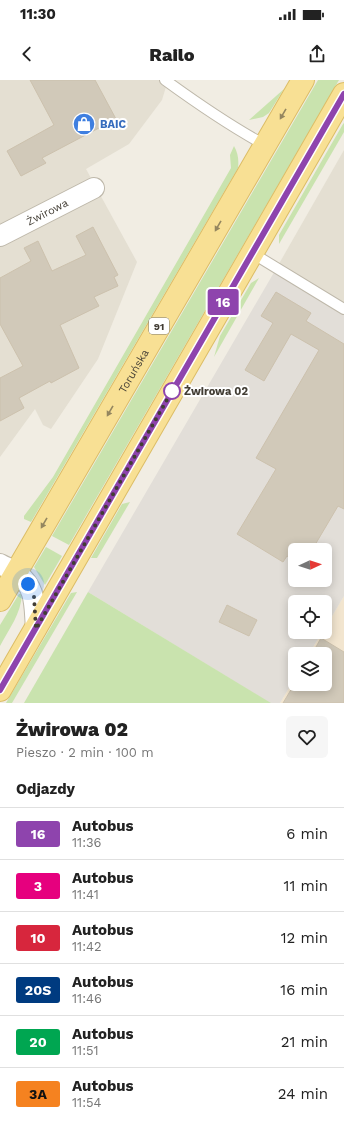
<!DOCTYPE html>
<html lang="pl">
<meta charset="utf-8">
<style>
:root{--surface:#fff;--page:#f6f6f6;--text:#222;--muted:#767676;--line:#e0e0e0}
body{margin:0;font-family:"Work Sans",sans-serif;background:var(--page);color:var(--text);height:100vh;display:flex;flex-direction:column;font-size:15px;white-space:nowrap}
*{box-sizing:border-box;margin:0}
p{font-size:13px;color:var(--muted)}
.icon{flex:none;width:22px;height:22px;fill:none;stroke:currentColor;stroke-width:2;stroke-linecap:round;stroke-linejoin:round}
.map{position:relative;height:623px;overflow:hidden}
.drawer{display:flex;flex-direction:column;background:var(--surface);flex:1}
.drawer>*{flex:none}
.badge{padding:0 8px;border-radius:3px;font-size:14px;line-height:26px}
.needle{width:26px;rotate:87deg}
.tools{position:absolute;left:288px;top:463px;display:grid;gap:8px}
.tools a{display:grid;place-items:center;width:44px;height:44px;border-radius:6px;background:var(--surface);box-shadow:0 2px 10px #0003;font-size:20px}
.you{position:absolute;width:20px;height:20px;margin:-10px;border:3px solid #fff;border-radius:50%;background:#1a73e8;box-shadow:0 0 0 6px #1a73e833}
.map>.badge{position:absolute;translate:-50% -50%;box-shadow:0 0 0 2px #fff}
h2{padding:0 16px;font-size:15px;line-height:36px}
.round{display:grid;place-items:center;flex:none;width:42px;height:42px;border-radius:6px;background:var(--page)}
.head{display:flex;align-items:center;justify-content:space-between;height:68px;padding:0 16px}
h1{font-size:19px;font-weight:800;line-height:30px}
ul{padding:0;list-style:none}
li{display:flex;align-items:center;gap:12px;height:52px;padding:0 16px;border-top:1px solid var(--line)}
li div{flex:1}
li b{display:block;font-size:15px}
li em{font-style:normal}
li .badge{min-width:44px;font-weight:700;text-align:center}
.status{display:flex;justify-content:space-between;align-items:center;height:28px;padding:0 20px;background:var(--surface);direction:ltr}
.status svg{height:11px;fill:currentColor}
header{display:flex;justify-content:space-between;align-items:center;height:52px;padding:0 16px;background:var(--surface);font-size:18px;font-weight:800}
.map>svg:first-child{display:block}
.residential{fill:#e4dfd2}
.commercial{fill:#f2e5cf}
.industrial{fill:#e2ded8;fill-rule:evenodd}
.green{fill:#c9e3ae}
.building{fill:#d1c9b9;stroke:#ccc1ad}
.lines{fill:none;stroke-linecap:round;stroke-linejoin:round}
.service-casing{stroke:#beb8aa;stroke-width:12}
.minor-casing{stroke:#beb8aa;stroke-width:22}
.primary-casing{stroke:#dcbd66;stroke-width:24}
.service{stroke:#fff;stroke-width:10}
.minor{stroke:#fff;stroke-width:20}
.primary{stroke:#f8e094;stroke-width:22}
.oneway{fill:#94865f}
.line-casing{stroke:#fff;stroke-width:9}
.line{stroke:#8e44ad;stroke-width:6}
.walk{stroke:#423d34;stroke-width:4;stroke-dasharray:0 7.2}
.stop-dot{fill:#fff;stroke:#8e44ad;stroke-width:2}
.labels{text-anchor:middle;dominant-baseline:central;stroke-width:4;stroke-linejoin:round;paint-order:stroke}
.shield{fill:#fff;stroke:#7b7771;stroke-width:1}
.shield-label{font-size:10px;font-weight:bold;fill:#423d34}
.shop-label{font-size:11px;font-weight:bold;fill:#366cbe;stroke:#fff;text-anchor:start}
.street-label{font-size:11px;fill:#423d34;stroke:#fff}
.stop-label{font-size:11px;font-weight:bold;fill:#423d34;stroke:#fff;text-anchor:start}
</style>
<div class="status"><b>11:30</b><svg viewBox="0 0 49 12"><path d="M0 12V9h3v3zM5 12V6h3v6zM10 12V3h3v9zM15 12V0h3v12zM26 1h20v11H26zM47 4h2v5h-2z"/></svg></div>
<header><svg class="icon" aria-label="back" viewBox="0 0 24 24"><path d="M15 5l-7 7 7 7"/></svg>Railo<svg class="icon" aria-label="share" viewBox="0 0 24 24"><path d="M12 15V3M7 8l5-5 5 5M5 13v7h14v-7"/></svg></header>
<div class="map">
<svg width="344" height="623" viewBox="0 0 344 623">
<rect width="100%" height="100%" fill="#f1ede3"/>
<g class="residential">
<polygon points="0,0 168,0 162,20 129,64 86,89 137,182 98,279 51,349 43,345 35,329 0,377"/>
<polygon points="344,70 344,230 276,189"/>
</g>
<polygon class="commercial" points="344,516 344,623 280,623 295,598 295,604 325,604 325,574 309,574 322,552 325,552 325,548"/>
<path class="industrial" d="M276,189l68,41v286l-19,32v-26h-30v30h27l-13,22h-14v24l-15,25h-10l-182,-111zM295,470h30v30h-30z"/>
<g class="green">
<polygon points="318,0 339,0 69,465 52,456"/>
<polygon points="284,9 269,33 263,37 249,40"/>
<polygon points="344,43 344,52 279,164 279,155 343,44"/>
<path d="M234,66c4,7 5,14 4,22l-207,354 -7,-3v-3l29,-39 178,-309 -1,-13z"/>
<polygon points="259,198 214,277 220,256 251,203"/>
<polygon points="130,422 97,478 91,478 122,424"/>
<polygon points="46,467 62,476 45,505 34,487"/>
<polygon points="77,512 12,623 6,623 71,513"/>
<polygon points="88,512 271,623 24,623"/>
<path d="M19,514h3c-1,20 -13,35 -22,52v-21z"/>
</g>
<g class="building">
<polygon points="30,0 95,0 116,39 42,78 46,83 21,96 7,71 54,45"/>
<polygon points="93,147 118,195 114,197 118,206 94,217 99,226 60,245 79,288 51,303 50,301 19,318 24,328 0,341 0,298 23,286 0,244 0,198 31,181 24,168 38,161 52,191 86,175 76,156"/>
<polygon points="276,212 311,233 306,241 344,264 344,429 338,426 312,470 295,470 295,481 287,476 283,482 237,454 276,389 256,378 319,270 291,254 264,301 245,290 273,243 261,236"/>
<polygon points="227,525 257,540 249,556 219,542"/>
<polygon points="321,558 344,572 344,623 283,623 295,603 295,604 325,604 325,574 312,574"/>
</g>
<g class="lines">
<g class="service-casing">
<g id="service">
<path d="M165,0c33,24 65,46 100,65"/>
<polyline points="252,173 344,229"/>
</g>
</g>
<g class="minor-casing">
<g id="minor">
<path id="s1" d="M0,156l94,-48"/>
<path d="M0,484c5,3 12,5 17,9 20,15 17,33 19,56"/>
</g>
</g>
<g class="primary-casing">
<g id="primary">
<path id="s2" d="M0,520l303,-520"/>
<polyline points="0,610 344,14"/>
</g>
</g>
<use href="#service" class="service"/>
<use href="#minor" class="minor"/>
<use href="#primary" class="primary"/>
</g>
<defs><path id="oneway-solid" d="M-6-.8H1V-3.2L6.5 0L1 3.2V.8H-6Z"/></defs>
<g class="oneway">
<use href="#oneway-solid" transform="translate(283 34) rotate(120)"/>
<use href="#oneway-solid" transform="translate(218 146) rotate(120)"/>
<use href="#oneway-solid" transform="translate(110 331) rotate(120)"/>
<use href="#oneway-solid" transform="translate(44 443) rotate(120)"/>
</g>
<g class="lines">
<g class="line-casing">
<polyline id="line" points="0,610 344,14"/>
</g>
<use href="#line" class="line"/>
<polyline class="walk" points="28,504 34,517 36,549 172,311"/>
</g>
<defs>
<g id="shop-disc" transform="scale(1.15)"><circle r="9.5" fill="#3f7fe0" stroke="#fff"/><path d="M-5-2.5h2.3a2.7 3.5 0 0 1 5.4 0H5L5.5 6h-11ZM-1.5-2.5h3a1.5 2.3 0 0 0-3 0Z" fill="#fff"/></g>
</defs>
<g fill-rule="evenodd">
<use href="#shop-disc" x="84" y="44"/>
</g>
<circle class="stop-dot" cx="172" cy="311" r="8"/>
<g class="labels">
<rect class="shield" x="149" y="238" width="20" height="16" rx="3"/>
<g class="shield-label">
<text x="159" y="246">91</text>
</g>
<g class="shop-label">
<text x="100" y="44">BAIC</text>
</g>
<g class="street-label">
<text stroke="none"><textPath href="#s1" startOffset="53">Żwirowa</textPath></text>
<text stroke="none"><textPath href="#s2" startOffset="265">Toruńska</textPath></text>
</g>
<g class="stop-label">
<text x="184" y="311">Żwirowa 02</text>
</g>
</g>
</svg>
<div class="tools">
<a><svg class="needle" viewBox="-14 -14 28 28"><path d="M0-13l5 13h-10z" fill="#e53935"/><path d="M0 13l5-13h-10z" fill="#767676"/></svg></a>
<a><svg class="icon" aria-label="locate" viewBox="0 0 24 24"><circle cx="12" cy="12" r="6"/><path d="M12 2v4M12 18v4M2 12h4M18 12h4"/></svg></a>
<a><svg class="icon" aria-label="layers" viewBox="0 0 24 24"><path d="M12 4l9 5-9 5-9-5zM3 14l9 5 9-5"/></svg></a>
</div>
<div class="you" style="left:28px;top:504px"></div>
<b class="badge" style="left:223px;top:222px;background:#8e44ad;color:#fff">16</b>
</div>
<section class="drawer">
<div class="head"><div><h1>Żwirowa 02</h1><p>Pieszo · 2 min · 100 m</p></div><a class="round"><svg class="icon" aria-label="heart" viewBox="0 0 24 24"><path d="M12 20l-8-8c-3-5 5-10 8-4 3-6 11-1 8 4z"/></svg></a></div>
<h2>Odjazdy</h2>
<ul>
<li><span class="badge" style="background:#8e44ad;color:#fff">16</span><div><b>Autobus</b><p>11:36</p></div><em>6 min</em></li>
<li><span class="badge" style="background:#e6007e;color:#fff">3</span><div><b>Autobus</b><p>11:41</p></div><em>11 min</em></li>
<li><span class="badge" style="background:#d7263d;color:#fff">10</span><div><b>Autobus</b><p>11:42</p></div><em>12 min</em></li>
<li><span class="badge" style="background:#003b80;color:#fff">20S</span><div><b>Autobus</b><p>11:46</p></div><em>16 min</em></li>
<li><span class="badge" style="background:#00a651;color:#fff">20</span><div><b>Autobus</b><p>11:51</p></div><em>21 min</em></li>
<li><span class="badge" style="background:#f58220;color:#111">3A</span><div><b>Autobus</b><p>11:54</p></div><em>24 min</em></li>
</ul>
</section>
